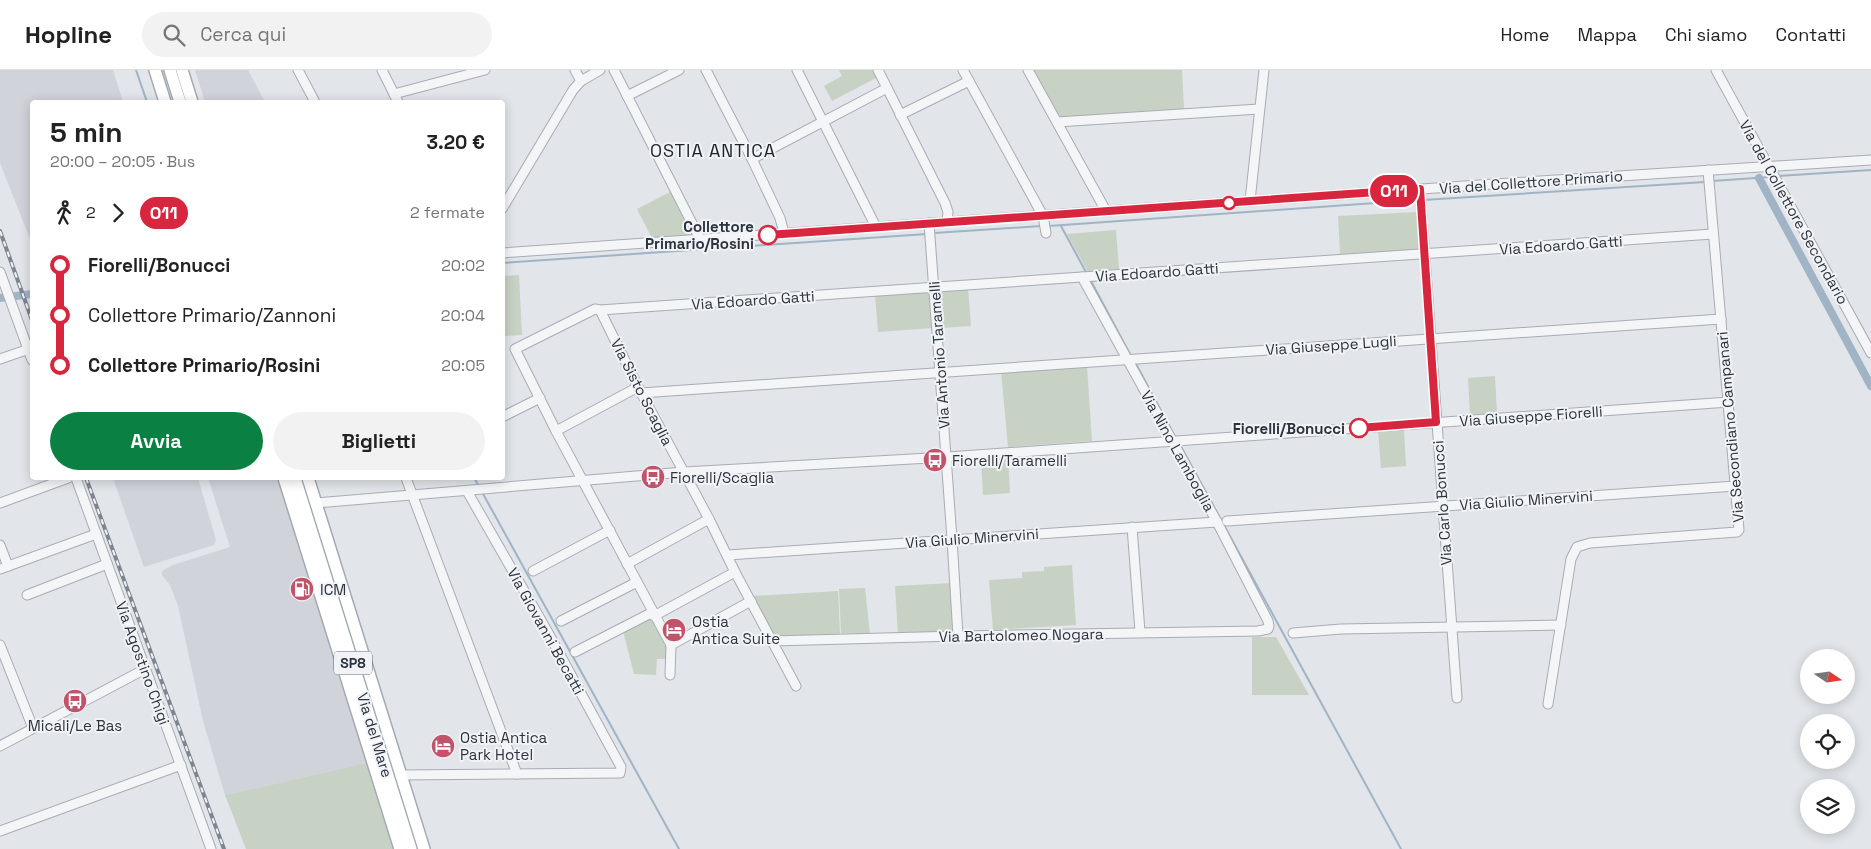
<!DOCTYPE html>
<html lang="it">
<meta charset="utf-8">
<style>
:root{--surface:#fff;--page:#f2f2f2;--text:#222;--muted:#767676;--line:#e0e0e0;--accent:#0b8043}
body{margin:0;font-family:"Space Grotesk",sans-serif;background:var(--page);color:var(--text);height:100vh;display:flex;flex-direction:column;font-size:19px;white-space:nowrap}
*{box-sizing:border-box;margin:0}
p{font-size:16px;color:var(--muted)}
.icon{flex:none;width:28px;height:28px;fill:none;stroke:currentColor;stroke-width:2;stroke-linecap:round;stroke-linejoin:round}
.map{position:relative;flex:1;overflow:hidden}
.panel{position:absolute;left:30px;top:30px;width:475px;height:380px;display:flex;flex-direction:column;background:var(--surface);border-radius:5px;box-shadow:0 2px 12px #0003}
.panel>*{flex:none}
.badge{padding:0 10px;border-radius:16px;font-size:18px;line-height:32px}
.needle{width:32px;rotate:103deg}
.fabs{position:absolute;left:1800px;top:579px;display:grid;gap:10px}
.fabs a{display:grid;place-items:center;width:55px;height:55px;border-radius:50%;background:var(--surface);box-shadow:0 2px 12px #0003;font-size:25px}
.map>.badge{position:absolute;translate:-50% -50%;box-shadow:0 0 0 2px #fff}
.legs{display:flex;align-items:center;gap:8px;height:55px;padding:0 20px;font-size:16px}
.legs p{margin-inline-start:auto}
.summary{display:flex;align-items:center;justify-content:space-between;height:85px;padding:0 20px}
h1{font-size:28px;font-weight:700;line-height:38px}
.primary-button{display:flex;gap:10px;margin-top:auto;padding:10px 20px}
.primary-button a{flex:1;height:58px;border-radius:30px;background:var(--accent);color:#fff;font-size:20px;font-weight:700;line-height:58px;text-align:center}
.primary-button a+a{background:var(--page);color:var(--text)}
ul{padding:0 20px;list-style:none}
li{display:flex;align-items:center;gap:18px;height:50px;font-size:19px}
li i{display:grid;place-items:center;width:8px;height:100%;margin:0 6px;background:currentColor}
li i::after{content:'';width:12px;height:12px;margin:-6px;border:4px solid;border-radius:50%;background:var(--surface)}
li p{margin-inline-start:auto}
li:first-child i{background:linear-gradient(#0000 50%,currentColor 0)}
li:last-child i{background:linear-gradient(currentColor 50%,#0000 0)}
header{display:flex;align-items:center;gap:30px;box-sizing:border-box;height:70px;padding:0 25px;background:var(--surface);border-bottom:1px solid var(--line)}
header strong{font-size:24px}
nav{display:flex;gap:28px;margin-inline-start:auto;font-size:18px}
.search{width:350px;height:45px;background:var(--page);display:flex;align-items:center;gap:12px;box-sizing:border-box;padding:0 18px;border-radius:28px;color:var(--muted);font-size:19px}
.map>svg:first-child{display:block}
.built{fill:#d0d4da}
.green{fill:#c8d2c4}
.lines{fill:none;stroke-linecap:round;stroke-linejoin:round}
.stream{stroke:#a0b4c5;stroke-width:2}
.canal{stroke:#a0b4c5;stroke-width:8}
.minor-casing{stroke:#a8acb3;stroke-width:11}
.major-casing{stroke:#a2aab3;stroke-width:14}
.minor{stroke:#f4f5f7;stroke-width:9}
.major{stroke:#fff;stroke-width:11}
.rail-casing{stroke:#7d8591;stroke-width:4}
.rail{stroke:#f1f3f6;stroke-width:2;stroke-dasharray:5.5;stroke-linecap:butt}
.line-1-casing{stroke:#fff;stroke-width:11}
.line-1{stroke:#d7263d;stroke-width:8}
.stop-1-dot{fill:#fff;stroke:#d7263d;stroke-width:2.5}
.labels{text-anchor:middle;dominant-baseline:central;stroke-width:4;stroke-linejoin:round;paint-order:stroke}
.shield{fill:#f1f3f6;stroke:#676d76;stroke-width:1}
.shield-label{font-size:14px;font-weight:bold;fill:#2c343f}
.street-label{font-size:15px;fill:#2c343f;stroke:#f1f3f6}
.stop-label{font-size:15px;font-weight:bold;fill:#2c343f;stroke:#f1f3f6;text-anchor:end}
.poi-label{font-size:15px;fill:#2c343f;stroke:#f1f3f6;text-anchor:start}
.quarter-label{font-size:18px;letter-spacing:1px;fill:#1e2530;stroke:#f1f3f6}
</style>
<header>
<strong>Hopline</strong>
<div class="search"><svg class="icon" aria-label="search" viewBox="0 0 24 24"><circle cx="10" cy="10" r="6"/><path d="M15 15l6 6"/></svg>Cerca qui</div>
<nav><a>Home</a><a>Mappa</a><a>Chi siamo</a><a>Contatti</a></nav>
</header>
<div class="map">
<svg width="1871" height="779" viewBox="0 0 1871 779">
<rect width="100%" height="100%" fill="#e2e5e9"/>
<g class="built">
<polygon points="0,0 113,0 123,32 32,32 32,174 0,93"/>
<polygon points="195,0 248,0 265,32 205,32"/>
<polygon points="113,408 198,408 216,470 214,475 144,497"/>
<polygon points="208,408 278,408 301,478 366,693 225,725 203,651 178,536 170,515 162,505 162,501 173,495 230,477"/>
</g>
<g class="green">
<polygon points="839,0 874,0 878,7 832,31 824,16 842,6"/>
<polygon points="1033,0 1182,0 1184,39 1060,47"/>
<polygon points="672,121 691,160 689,166 652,168 637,139"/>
<polygon points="1419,142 1421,180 1340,184 1338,146"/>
<polygon points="1116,160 1119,199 1088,202 1067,164"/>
<polygon points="519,205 522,265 503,266 503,206"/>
<polygon points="968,218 971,256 941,258 938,221"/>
<polygon points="929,221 932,258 878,262 875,225"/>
<polygon points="1087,296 1092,371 1008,377 1001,301"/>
<polygon points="1495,306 1497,344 1470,346 1468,308"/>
<polygon points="1404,359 1406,396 1381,398 1378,361"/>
<polygon points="1008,386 1010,423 983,425 981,388"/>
<polygon points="1072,495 1076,555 993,560 989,510 1022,508 1022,502 1044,501 1044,497"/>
<polygon points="952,513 954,562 898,566 895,516"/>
<polygon points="865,518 870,564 841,563 839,519"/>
<polygon points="838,521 840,564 773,566 753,526"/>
<polygon points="651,548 666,575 666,589 657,589 656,605 634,604 623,561"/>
<polygon points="1252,567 1276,567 1309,625 1252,625"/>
<polygon points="366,693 393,779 246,779 225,725"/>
</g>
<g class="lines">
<g class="stream">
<polyline points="136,0 147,32"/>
<polyline points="1777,106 1871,100"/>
<polyline points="1712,111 1770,107"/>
<polyline points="1423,130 1705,112"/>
<polyline points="1049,156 1418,130"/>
<polyline points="1061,156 1087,204"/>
<polyline points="934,163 1041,156"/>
<polyline points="502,193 927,164"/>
<polyline points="1091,211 1131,286"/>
<polyline points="1135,292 1175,367"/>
<polyline points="1179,373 1401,779"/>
<polyline points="474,408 479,416"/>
<polyline points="482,422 679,779"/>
</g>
<g class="canal">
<polyline points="1759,108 1871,316"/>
<polyline points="0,228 32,224"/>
</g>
<g class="minor-casing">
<g id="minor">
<polyline points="298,0 315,32"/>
<polyline points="382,0 398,32"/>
<polyline points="575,0 581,11"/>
<polyline points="614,0 700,169"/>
<polyline points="706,0 752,89 780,148 784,163"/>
<polyline points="797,0 876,157"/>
<polyline points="878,0 945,133 948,142 947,152"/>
<polyline points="963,0 1043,146 1046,163"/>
<polyline points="1028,0 1106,141"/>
<polyline points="1716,0 1871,283"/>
<polyline points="394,24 485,0"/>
<polyline points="627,26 679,0"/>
<polyline points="900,45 969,11"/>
<polyline points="1057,52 1259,39"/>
<polyline points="752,89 887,18"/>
<polyline points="1420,119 1457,628"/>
<polyline points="1250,131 1264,0"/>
<polyline points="502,139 573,20 581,11 600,0"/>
<polyline points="929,153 952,469 958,566"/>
<polyline points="502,183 1479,115 1871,90"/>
<polyline points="0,202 32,290"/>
<polyline points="600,240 638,317 709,449 735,502 796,616"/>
<polyline points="0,289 29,279"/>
<polyline points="641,323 1721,249"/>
<polyline points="502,347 540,328"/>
<polyline points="556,361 638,317"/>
<polyline points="76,408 211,779"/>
<polyline points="406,408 517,704"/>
<polyline points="0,433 68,408"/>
<polyline points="316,433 684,402 947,387 1729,332"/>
<polyline points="1227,451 1736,416"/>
<polyline points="1132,457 1140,562"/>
<polyline points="0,475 8,496"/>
<polyline points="728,485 1217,452"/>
<polyline points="627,494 709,449"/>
<polyline points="0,499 96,464"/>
<polyline points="533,501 610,460"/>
<polyline points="27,525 107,494"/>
<polyline points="654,546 735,502"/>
<polyline points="561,551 637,512"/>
<polyline points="1293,563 1341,559 1561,555"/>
<polyline points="772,571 958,566 1258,561 1268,559 1269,556 1268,551 1217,452 1082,207"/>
<polyline points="0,575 33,658"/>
<polyline points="671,575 751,531"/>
<polyline points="575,582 653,542"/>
<polyline points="670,605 671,575 556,361 515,279 595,239 600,240 1713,164"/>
<polyline points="1548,634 1571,489 1577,477 1590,473 1737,462 1739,460 1708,100"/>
<polyline points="0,676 145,599"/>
<polyline points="401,705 620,703 621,697 546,559 467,421"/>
<polyline points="0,761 181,695"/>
</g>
</g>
<g class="major-casing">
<g id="major">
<polyline points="155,0 165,32"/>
<polyline points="170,0 180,32"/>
<polyline points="182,0 192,32"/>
<polyline points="284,408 400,779"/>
<polyline points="295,408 411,779"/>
<polyline points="308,408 424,779"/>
</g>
</g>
<use href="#minor" class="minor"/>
<use href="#major" class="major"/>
<g class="rail-casing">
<g id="rail">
<polyline points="0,161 32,250"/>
<polyline points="86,408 224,779"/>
</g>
</g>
<use href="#rail" class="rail"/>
</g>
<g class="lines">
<g class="line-1-casing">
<polyline id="line-1" points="768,165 1420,119 1436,352 1359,358"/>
</g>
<use href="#line-1" class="line-1"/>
</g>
<defs>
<g id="bus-disc" transform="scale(1.25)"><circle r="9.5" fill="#c0546a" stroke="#f1f3f6"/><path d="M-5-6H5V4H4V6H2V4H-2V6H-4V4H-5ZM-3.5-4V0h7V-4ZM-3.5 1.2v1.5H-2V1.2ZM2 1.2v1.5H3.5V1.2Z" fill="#fff"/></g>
<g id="fuel-disc" transform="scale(1.25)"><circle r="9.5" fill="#c0546a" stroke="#f1f3f6"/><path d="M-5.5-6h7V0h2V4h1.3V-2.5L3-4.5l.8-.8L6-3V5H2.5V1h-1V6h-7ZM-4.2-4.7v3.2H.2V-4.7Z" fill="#fff"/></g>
<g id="hotel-disc" transform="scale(1.25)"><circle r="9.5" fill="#c0546a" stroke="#f1f3f6"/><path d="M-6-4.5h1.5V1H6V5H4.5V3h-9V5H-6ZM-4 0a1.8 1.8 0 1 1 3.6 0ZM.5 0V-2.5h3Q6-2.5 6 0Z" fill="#fff"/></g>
</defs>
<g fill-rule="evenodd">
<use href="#bus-disc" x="935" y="390"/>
<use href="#bus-disc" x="653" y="407"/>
<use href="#fuel-disc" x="302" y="519"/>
<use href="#hotel-disc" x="674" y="560"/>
<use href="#bus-disc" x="75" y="631"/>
<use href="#hotel-disc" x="443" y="676"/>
</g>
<g class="stop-1-dot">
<circle cx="1229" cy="133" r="6"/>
<circle cx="768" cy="165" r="9"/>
<circle cx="1359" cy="358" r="9"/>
</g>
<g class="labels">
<rect class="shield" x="334" y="581.5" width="38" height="23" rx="4"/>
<g class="shield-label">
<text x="353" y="593">SP8</text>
</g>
<g class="street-label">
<text transform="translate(1531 112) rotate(-4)">Via del Collettore Primario</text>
<text transform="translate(1794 142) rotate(61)">Via del Collettore Secondario</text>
<text transform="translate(1561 175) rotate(-4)">Via Edoardo Gatti</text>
<text transform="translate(1157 202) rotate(-4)">Via Edoardo Gatti</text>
<text transform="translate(753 230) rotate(-4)">Via Edoardo Gatti</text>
<text transform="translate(1331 275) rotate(-4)">Via Giuseppe Lugli</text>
<text transform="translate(939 285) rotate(-94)">Via Antonio Taramelli</text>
<text transform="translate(642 322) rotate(63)">Via Sisto Scaglia</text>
<text transform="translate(1531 346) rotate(-4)">Via Giuseppe Fiorelli</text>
<text transform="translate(1730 357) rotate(-95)">Via Secondiano Campanari</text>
<text transform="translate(1178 381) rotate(61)">Via Nino Lamboglia</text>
<text transform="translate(1526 430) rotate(-4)">Via Giulio Minervini</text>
<text transform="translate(1442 433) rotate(-94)">Via Carlo Bonucci</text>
<text transform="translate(972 468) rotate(-4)">Via Giulio Minervini</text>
<text transform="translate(546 561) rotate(61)">Via Giovanni Becatti</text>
<text transform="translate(1021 565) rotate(-1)">Via Bartolomeo Nogara</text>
<text transform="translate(143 593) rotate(70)">Via Agostino Chigi</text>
<text transform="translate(375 665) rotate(73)">Via del Mare</text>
</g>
<g class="stop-label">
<text x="754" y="156">Collettore<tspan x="754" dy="17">Primario/Rosini</tspan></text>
<text x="1345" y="358">Fiorelli/Bonucci</text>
</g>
<g class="poi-label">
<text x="952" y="390">Fiorelli/Taramelli</text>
<text x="670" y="407">Fiorelli/Scaglia</text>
<text x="320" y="519">ICM</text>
<text x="692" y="551">Ostia<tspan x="692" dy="17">Antica Suite</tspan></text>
<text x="75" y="655" text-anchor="middle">Micali/Le Bas</text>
<text x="460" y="667">Ostia Antica<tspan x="460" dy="17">Park Hotel</tspan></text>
</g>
<g class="quarter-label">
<text x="713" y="80">OSTIA ANTICA</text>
</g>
</g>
</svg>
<div class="fabs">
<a><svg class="needle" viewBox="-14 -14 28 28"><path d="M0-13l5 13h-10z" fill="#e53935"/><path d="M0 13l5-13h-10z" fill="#767676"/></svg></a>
<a><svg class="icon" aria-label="locate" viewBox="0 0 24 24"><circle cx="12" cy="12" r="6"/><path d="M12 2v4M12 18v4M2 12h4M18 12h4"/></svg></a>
<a><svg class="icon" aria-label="layers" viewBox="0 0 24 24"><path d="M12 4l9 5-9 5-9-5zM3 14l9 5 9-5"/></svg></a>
</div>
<b class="badge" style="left:1394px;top:121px;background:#d7263d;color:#fff">011</b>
<section class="panel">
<div class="summary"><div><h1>5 min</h1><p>20:00 – 20:05 · Bus</p></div><b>3.20 €</b></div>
<div class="legs"><svg class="icon" aria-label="walk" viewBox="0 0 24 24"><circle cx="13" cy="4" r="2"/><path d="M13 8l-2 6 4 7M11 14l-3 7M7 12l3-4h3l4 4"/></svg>2<svg class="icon" aria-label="forward" viewBox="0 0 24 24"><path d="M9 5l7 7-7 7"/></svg><b class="badge" style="background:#d7263d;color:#fff">011</b><p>2 fermate</p></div>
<ul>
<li><i style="color:#d7263d"></i><b>Fiorelli/Bonucci</b><p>20:02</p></li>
<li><i style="color:#d7263d"></i><span>Collettore Primario/Zannoni</span><p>20:04</p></li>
<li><i style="color:#d7263d"></i><b>Collettore Primario/Rosini</b><p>20:05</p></li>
</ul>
<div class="primary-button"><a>Avvia</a><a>Biglietti</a></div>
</section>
</div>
